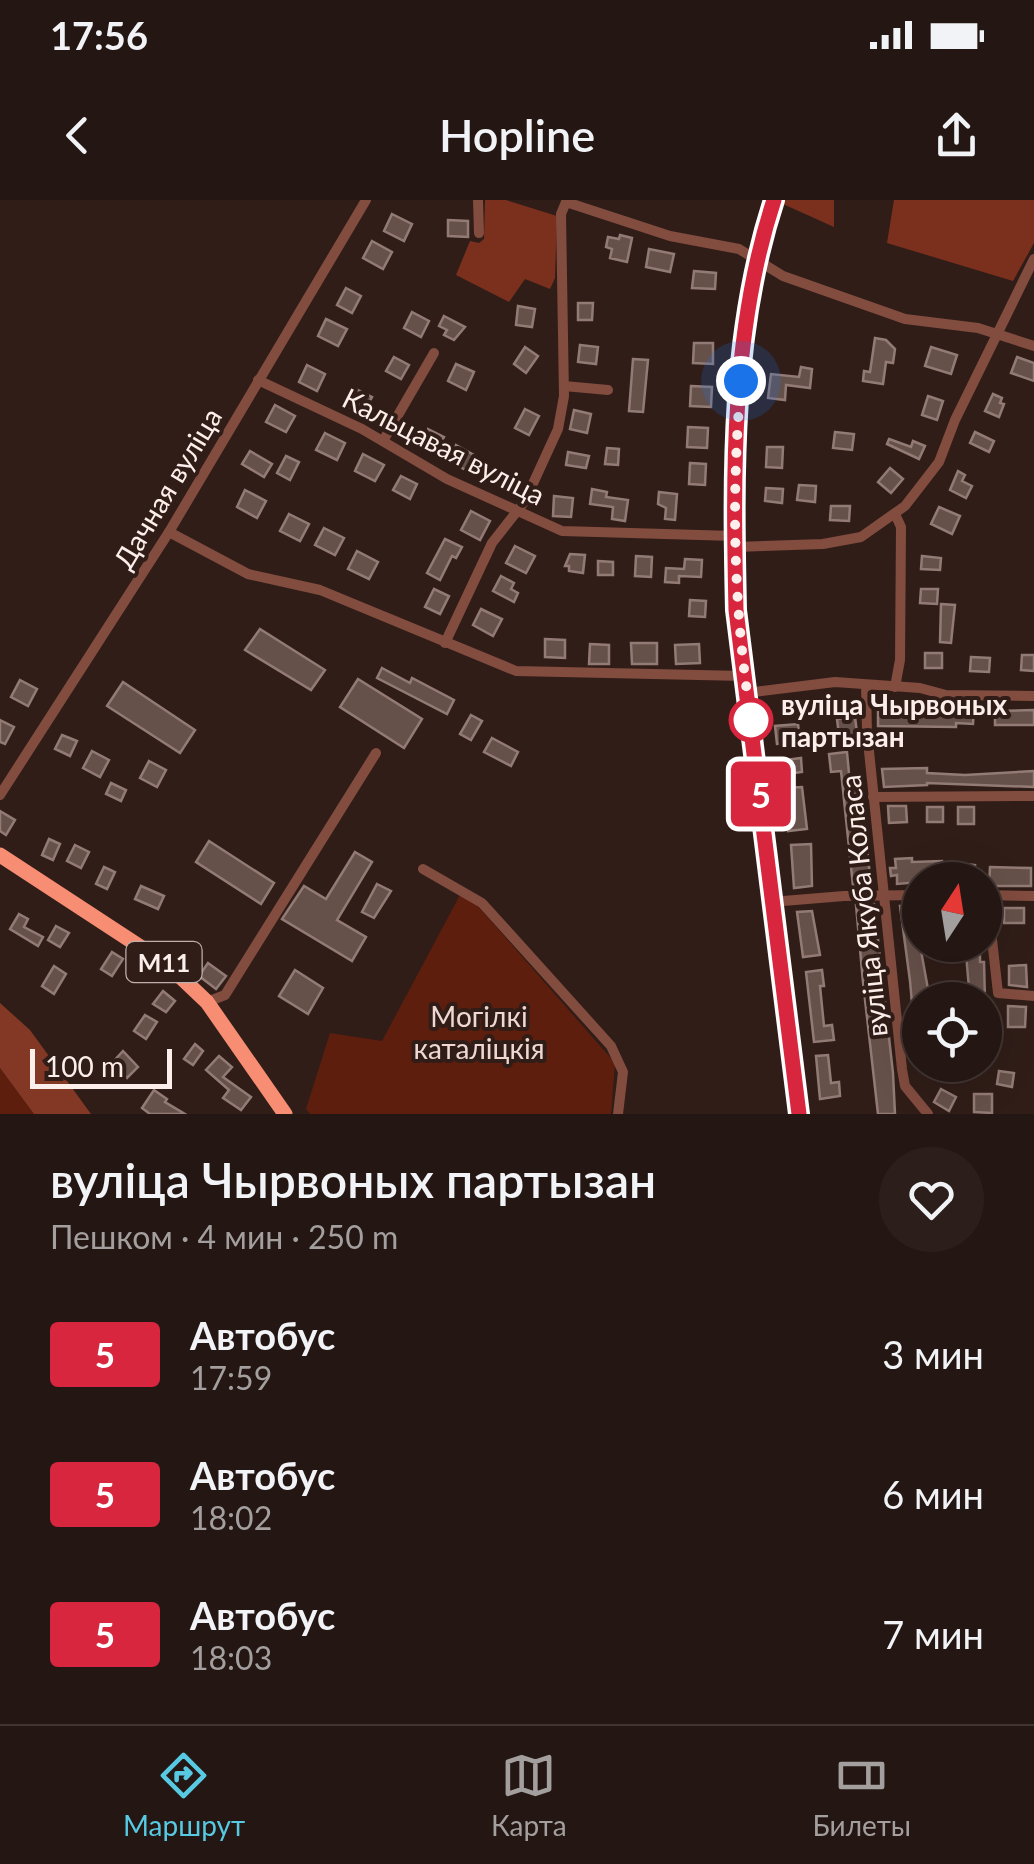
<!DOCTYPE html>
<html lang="ru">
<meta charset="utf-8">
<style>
:root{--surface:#241612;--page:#2c1f1b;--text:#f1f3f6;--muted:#a39f9f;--line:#413532;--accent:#57c9e2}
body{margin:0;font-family:Lato,sans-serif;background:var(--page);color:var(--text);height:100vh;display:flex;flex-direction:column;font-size:38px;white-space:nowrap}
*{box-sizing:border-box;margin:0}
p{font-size:32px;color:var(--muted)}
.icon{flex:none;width:55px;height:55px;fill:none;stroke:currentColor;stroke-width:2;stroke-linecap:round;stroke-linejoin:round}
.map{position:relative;height:914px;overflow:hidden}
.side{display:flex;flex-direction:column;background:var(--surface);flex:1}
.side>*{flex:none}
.badge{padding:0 20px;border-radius:8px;font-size:35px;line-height:65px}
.needle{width:65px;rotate:12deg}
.buttons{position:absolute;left:902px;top:662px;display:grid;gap:20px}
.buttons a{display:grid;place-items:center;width:100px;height:100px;border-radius:50%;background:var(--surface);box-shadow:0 10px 40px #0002,0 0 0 2px var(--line);font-size:50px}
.scale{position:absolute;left:30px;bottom:25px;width:142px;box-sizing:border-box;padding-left:10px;border:5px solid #fcefeb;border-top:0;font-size:28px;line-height:35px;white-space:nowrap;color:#fcefeb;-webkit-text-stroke:8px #301d18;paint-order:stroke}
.you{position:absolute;width:50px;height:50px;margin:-25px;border:8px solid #fff;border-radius:50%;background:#1a73e8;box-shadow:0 0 0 15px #1a73e833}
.map>.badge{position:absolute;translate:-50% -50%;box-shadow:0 0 0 5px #fff}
.round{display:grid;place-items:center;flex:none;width:105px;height:105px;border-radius:52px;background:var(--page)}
.summary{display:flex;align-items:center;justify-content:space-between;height:170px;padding:0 50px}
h1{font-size:48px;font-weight:600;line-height:75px}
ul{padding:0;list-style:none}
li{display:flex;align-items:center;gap:30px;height:140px;padding:0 50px}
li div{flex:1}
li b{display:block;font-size:38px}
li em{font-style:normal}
li .badge{min-width:110px;font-weight:700;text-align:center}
.status{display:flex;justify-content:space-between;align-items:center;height:70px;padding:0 50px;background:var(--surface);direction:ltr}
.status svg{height:28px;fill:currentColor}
header{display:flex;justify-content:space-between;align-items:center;height:130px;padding:0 50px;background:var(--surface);font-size:45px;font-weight:600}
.menu{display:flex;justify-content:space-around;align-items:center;height:140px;border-top:2px solid var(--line);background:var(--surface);font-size:28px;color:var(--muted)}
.menu a{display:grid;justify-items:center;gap:5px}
.menu .selected{color:var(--accent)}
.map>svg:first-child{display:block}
.green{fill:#5d1e0e}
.forest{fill:#7b301e}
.water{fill:#833725}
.building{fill:#66504a;stroke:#937b75;stroke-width:2.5}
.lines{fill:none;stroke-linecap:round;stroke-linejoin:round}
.minor{stroke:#824c3f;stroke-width:10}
.highway{stroke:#f78d72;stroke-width:15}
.line-casing{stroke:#fff;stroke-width:22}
.line{stroke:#d7263d;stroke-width:15}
.walk{stroke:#fcefeb;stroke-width:10;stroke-dasharray:0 18}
.stop-dot{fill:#fff;stroke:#d7263d;stroke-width:5}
.labels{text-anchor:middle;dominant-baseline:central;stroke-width:8;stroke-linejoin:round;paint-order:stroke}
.shield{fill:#301d18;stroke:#bfb0ac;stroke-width:2.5}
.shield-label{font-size:25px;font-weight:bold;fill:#fcefeb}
.street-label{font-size:28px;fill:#fcefeb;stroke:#301d18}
.stop-label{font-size:28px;font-weight:bold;fill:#fcefeb;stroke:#301d18;text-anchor:start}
.park-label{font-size:28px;fill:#f0d8d2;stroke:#301d18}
</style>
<div class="status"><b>17:56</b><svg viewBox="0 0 49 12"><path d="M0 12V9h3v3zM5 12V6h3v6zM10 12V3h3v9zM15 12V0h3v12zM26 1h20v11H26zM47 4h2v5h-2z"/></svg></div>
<header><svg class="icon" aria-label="back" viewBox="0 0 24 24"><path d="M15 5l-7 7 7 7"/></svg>Hopline<svg class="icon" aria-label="share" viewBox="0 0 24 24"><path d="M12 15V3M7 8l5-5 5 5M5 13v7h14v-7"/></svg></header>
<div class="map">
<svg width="1034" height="914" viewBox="0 0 1034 914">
<rect width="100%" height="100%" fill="#301d18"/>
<g class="green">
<polygon points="460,695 477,705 615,863 611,914 310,914 306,909 330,833 382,841"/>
<polygon points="0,868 34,914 0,914"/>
</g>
<g class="forest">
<polygon points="485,0 506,0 557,16 555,78 550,89 525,79 509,102 456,75 470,41 479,43 484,39"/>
<polygon points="784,0 834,0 834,27 783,4"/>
<polygon points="894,0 1034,0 1034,43 1013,81 887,43"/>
</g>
<polygon class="water" points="0,803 30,830 91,914 34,914 0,868"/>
<g class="building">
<polygon points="392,14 412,24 404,41 384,31"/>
<polygon points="448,20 468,21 468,37 448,36"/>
<polygon points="620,35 632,38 627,62 610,58 612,49 606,47 608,37 619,39"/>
<polygon points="372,41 392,52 383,69 363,58"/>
<polygon points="649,49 674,54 670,72 646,67"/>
<polygon points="694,71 716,73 715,89 692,88"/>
<polygon points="346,88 361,96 352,113 337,105"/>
<polygon points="578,103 593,103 592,120 578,120"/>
<polygon points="518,106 535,109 532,127 516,125"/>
<polygon points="412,112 429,121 421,137 404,128"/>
<polygon points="444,116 465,127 454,140 444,135 447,130 439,126"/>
<polygon points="326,119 347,129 338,146 318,136"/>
<polygon points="875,138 886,140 895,149 893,163 886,162 883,184 863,181 864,171 870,172"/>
<polygon points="694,143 713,143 713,164 693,163"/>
<polygon points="580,145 598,147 596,164 578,162"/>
<polygon points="525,147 538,156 526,173 514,164"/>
<polygon points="931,147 957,155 951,174 925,166"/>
<polygon points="394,157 409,165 401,179 386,171"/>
<polygon points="1017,157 1034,163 1034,181 1011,173"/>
<polygon points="633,159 648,160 643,212 629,211"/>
<polygon points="456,164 474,172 466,190 448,181"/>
<polygon points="307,165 325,174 317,191 299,182"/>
<polygon points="801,167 812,169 810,188 786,185 785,200 768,198 771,174 799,177"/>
<polygon points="691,186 712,187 711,207 690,206"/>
<polygon points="352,187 372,197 363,214 343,204"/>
<polygon points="993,194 1002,198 1000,203 1004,204 999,217 985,211"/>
<polygon points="928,196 943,201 937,220 922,215"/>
<polygon points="275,205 295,216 286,232 266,222"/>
<polygon points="525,209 539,216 529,235 515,228"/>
<polygon points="574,210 591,214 587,233 570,229"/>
<polygon points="688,227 708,228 707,248 687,247"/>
<polygon points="428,229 444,237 436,251 421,243"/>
<polygon points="835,232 854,234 852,250 833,248"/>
<polygon points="975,232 994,241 989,252 970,243"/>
<polygon points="325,233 345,243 337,260 316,250"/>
<polygon points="889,239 911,247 913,241 925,246 919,259 887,244"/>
<polygon points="456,245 474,255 466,270 448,261"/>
<polygon points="767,247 783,247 782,268 766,267"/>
<polygon points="607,248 619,249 618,265 605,264"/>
<polygon points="250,251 272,264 264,277 242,264"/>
<polygon points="568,252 589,256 586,268 566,265"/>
<polygon points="363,254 384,265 375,281 355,271"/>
<polygon points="286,256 299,262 290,280 277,273"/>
<polygon points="690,263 706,264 705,285 689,284"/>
<polygon points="890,268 903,279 891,293 878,282"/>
<polygon points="958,271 965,275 962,281 972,286 966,298 950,290"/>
<polygon points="401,276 417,284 410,299 393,290"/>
<polygon points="799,285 816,286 815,302 797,300"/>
<polygon points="766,288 783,289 782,303 765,301"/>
<polygon points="592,289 607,292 606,297 628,300 625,321 612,319 613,307 590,304"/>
<polygon points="245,290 266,301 257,318 237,307"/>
<polygon points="659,292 677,294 675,320 665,319 666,308 658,304"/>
<polygon points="554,296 573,298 571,317 553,316"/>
<polygon points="831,306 850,306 849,321 830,320"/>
<polygon points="939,307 960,316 952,334 931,324"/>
<polygon points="471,311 490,321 480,340 461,330"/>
<polygon points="289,314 309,324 300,341 280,331"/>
<polygon points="324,328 344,338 335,355 315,345"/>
<polygon points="445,339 462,347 456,358 452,356 440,380 427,373"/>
<polygon points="515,346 535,356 526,373 506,363"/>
<polygon points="357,351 378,362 369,379 348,369"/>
<polygon points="570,354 585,355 583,373 569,371 569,366 565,366"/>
<polygon points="636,356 652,357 651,377 635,376"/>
<polygon points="922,356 941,358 940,370 921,369"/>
<polygon points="685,359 702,360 701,377 679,376 679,383 665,382 666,368 684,369"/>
<polygon points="598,361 613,362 613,375 598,375"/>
<polygon points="501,376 514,383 511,389 518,393 514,402 493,391"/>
<polygon points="434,389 449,396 440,414 425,407"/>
<polygon points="921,389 938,389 937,404 920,403"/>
<polygon points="690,400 706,401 705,417 689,416"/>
<polygon points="941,404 955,405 951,443 940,442"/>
<polygon points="481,409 502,419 493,436 473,425"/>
<polygon points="260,429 325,470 311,490 245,450"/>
<polygon points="545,439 565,440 565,458 545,457"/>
<polygon points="631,443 657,443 657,464 632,464"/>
<polygon points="590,444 609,445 609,464 589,464"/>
<polygon points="699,444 700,463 676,464 675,445"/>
<rect x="925" y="453" width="17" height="15"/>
<polygon points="1022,455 1034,455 1034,471 1021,470"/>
<polygon points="971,457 990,458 989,472 970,471"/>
<polygon points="382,468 410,483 412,478 454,500 447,514 377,478"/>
<polygon points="358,479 422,519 404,548 340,507"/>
<polygon points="20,480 37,489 28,506 11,497"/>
<polygon points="123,482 195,530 180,553 107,506"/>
<polygon points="878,508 974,508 973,524 956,523 956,527 878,526"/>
<polygon points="1034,510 1034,525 995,525 995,511"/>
<polygon points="471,515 482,521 471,540 460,534"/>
<polygon points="855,517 858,541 840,543 837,519"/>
<polygon points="0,520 14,527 5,544 0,542"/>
<polygon points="798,524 800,542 777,544 775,526"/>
<polygon points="62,535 77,541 70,556 55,549"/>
<polygon points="492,538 518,552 511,566 484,552"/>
<polygon points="92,551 109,560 100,577 83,568"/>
<polygon points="847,552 850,584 860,583 871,685 853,686 841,571 831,572 829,554"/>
<polygon points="801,558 802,572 786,574 785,560"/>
<polygon points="149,561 166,570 157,587 140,578"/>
<polygon points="927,568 927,573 965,575 1034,571 1034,587 927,583 927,585 884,587 882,569"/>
<polygon points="111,583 126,590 121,601 106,594"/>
<polygon points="802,587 807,629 788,631 785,588"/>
<polygon points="888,606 906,606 907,622 889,623"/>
<rect x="927" y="607" width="16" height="15"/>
<rect x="958" y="607" width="16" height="17"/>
<polygon points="0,611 15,620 6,635 0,631"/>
<polygon points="49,639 60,644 53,660 42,655"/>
<polygon points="209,641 274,683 261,704 196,662"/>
<polygon points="811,644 812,686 794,688 791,645"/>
<polygon points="75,645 89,652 81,668 67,661"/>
<polygon points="355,652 372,662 337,720 366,737 352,761 282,719 304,686 326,699"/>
<polygon points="912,658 912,662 942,661 943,680 897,684 897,675 891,676 890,668 896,668 895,659"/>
<polygon points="957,663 975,665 974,680 956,680"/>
<polygon points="104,667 115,672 107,689 96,684"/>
<polygon points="990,667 1031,668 1031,686 989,686"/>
<polygon points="377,684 391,691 374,718 362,712"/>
<polygon points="141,686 164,696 158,709 135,699"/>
<polygon points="874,704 893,873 895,914 878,914 863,782 856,705"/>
<polygon points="918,705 920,745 930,800 920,800 920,838 912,839 911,826 914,826 910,781 900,706"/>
<rect x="1004" y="708" width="20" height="15"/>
<polygon points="812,711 820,755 803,757 797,712"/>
<polygon points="19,714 28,719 24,727 43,737 38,746 10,729"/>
<polygon points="56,726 69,733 60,747 48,740"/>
<polygon points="962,745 980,745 980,762 984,762 985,800 970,800 966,754 962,754"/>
<polygon points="112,752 123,759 112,776 101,769"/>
<polygon points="208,763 226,776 216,789 199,776"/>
<polygon points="1026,765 1027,787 1009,785 1009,766"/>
<polygon points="54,766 66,774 54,794 42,786"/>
<polygon points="295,770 323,788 308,814 279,796"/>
<polygon points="822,770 824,786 820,786 824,826 832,825 834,840 814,842 806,772"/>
<polygon points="163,791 175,801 166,812 153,804"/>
<polygon points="1008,806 1026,807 1025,827 1008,827"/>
<polygon points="145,815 157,822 146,839 134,831"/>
<polygon points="195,844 203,851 193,865 184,859"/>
<polygon points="123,851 138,867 127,878 112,863"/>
<polygon points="828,855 831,883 839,882 840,896 820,899 816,856"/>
<polygon points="219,856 232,867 223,877 251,897 241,910 223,898 229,890 206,870"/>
<polygon points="999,871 1014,873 1012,887 997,884"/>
<polygon points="941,889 956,897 949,911 934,902"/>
<polygon points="154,890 167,899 165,902 185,914 150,914 142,908"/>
<polygon points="974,894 992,894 992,913 974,912"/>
</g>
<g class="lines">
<g class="minor">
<polyline points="478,0 479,33"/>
<path d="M774,0c-43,131 -41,273 -37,410l62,504"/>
<polyline points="258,180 362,229 447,279 562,331 734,336"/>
<polyline points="564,186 608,190"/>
<polyline points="383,241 434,153"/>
<polyline points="895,314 901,327 900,460 895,487"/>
<polyline points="169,332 248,374 320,390 516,471 744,476"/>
<polyline points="735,347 823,344 861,337 905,306 939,262 955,220 1034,59"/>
<polyline points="445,443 492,343 525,301 558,229 564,196 561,14 566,2 670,36 739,49 783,76 905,119 978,128 1034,146"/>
<polyline points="866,485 867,532 902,869 905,886 928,914"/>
<polyline points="746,493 835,482 920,488 946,495 1034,496"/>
<polyline points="0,595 169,332 366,0"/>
<polyline points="873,597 1034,596"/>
<polyline points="423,669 482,703 611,846 623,872 618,914"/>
<polyline points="985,695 1034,696"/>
<polyline points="987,695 998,793 1034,796"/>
<polyline points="771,702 844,696 920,695"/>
<polyline points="207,802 225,795 376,553"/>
</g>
<polyline class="highway" points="0,655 168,765 207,802 285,914"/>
</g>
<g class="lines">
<g class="line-casing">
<path id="line" d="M774,0c-43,131 -41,273 -38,410l63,504"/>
</g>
<use href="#line" class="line"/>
<path class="walk" d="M741,181c-10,116 -8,229 11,344l-1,-5"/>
</g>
<circle class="stop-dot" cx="751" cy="520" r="20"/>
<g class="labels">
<rect class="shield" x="126.5" y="742" width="75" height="40" rx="8"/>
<g class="shield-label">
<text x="164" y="762">М11</text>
</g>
<g class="street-label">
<text transform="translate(444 246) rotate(27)">Кальцавая вуліца</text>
<text transform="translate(167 288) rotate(-59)">Дачная вуліца</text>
<text transform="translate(863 706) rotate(-96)">вуліца Якуба Коласа</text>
</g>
<g class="stop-label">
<text x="781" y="504">вуліца Чырвоных<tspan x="781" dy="32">партызан</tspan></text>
</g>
<g class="park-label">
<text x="479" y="816">Могілкі<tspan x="479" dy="32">каталіцкія</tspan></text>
</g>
</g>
</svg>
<div class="buttons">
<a><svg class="needle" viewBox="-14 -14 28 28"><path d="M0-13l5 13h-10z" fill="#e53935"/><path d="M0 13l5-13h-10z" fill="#a39f9f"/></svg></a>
<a><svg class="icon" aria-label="locate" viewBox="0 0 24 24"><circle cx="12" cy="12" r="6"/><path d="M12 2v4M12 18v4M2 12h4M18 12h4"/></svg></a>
</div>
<div class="scale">100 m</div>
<div class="you" style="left:741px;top:181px"></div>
<b class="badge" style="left:761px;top:594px;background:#d7263d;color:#fff">5</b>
</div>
<section class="side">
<div class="summary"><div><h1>вуліца Чырвоных партызан</h1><p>Пешком · 4 мин · 250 m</p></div><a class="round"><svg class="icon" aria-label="heart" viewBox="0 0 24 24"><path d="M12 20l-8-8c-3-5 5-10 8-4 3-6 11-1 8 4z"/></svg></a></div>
<ul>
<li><span class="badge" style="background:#d7263d;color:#fff">5</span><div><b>Автобус</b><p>17:59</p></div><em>3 мин</em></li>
<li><span class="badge" style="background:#d7263d;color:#fff">5</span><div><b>Автобус</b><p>18:02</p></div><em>6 мин</em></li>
<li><span class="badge" style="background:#d7263d;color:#fff">5</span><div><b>Автобус</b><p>18:03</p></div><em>7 мин</em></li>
</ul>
</section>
<nav class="menu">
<a class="selected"><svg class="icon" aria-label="directions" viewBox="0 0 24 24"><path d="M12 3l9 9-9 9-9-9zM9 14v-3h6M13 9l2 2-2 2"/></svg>Маршрут</a>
<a><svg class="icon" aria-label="map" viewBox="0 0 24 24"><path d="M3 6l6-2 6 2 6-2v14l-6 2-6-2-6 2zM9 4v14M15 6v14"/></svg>Карта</a>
<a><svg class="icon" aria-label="tickets" viewBox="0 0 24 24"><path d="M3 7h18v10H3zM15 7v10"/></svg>Билеты</a>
</nav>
